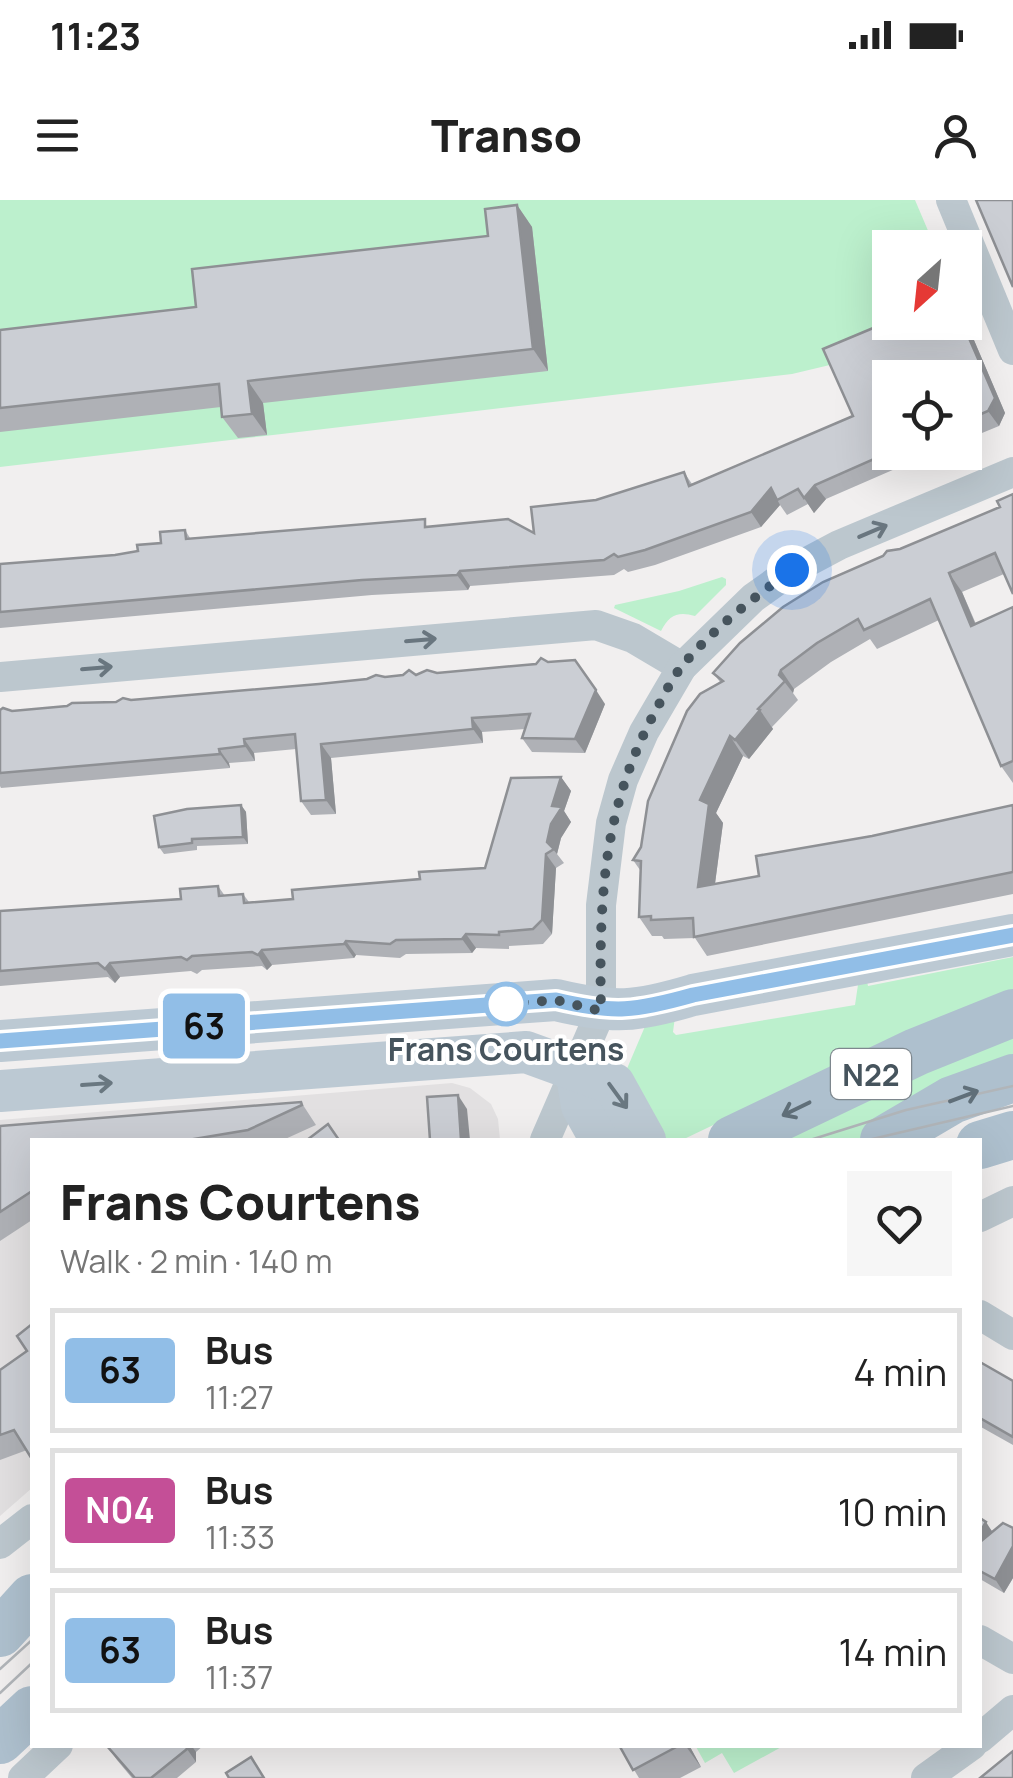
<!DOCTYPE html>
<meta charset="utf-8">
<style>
:root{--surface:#fff;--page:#f6f6f6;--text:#222;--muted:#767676;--line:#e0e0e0}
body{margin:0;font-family:Manrope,sans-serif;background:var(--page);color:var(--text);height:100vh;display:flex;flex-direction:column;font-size:38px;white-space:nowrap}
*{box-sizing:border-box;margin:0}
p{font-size:32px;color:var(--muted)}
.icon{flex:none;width:55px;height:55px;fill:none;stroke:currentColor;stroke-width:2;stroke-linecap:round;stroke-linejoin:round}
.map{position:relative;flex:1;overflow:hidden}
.sheet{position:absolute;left:30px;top:938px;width:952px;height:610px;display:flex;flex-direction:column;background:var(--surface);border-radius:0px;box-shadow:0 10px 40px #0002}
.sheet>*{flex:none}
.badge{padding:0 20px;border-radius:8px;font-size:35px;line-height:65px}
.needle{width:65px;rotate:207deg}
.buttons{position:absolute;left:872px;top:30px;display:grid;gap:20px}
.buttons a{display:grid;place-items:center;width:110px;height:110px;border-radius:0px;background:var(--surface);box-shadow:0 10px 40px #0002;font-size:50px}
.you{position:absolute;width:50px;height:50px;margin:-25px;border:8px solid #fff;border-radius:50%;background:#1a73e8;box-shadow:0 0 0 15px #1a73e833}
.map>.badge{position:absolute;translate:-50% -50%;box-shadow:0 0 0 5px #fff}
.round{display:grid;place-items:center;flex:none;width:105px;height:105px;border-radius:0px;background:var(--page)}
.headline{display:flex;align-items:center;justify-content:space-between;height:170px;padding:0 30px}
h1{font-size:48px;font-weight:800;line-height:75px}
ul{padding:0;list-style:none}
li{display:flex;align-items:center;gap:30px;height:125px;margin:0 20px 15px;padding:0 10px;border:5px solid var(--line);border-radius:0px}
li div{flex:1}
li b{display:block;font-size:38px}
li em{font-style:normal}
li .badge{min-width:110px;font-weight:700;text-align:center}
.status{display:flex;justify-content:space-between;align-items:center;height:70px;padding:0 50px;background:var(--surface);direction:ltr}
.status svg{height:28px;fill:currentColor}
header{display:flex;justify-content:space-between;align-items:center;height:130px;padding:0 30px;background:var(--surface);font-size:45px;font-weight:800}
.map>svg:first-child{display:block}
.education{fill:#e2e0e1}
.green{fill:#bcf0cd}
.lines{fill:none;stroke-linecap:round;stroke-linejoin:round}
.street{stroke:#bcc7ce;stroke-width:30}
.secondary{stroke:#bcc9d3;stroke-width:42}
.primary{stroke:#aec0ce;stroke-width:48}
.tram{stroke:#b1b5b9;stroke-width:2.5}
.wall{fill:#afb1b6}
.shaded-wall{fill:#8e9094}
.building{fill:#cbced4;stroke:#8e9094;stroke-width:2.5}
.oneway{stroke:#69767f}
.oneway2{stroke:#697780}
.oneway3{stroke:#606f79}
.line-casing{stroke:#fff;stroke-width:22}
.line{stroke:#91bee7;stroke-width:15}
.walk{stroke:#46545d;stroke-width:10;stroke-dasharray:0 18}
.stop-dot{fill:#fff;stroke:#91bee7;stroke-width:5}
.labels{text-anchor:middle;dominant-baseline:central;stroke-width:8;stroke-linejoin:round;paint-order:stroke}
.shield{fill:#fff;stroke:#7e878e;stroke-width:2.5}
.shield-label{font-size:30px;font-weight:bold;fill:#46545d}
.stop-label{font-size:32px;font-weight:bold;fill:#46545d;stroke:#fff}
</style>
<div class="status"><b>11:23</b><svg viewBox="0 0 49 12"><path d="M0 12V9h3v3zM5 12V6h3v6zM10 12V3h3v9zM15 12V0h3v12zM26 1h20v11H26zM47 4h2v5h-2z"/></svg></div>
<header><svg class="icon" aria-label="menu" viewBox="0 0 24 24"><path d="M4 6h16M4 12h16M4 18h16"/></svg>Transo<svg class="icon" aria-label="person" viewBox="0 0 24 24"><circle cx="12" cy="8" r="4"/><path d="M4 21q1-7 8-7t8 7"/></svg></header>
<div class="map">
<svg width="1013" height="1578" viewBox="0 0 1013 1578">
<rect width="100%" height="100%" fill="#f1efef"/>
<polygon class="education" points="452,883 470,888 491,904 498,919 500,940 32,940 32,1288 0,1316 0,920"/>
<g class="green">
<polygon points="0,0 915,0 935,47 890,48 890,122 834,164 792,174 0,267"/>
<path d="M722,377l4,2v6l-31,31c-17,-5 -26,-1 -34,15l-47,-23 1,-3 64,-14z"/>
<polygon points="1013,757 1013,791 782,892 682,940 662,940 626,871 646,824 676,809 673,832 676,835 855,805 859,778 866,777 868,786"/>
<polygon points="1013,834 1013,868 914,900 858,940 774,940"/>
<polygon points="695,1545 785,1545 734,1573 722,1553 705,1563"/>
</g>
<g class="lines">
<g class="street">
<polyline points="951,0 1013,150"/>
<polyline points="0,477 596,425 633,438 682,467"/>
<polyline points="545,940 601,811 601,705 611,623 623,580 644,532 682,467 753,398 792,370 839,345 1013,272"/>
<polyline points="980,1017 1013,1001"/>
<polyline points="980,1115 1013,1135"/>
<polyline points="0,1344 32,1319"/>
<polyline points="980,1440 1013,1459"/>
<polyline points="980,1538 1013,1510"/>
<polyline points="23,1578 58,1545"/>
<polyline points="926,1578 972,1545"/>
</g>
<g class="secondary">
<path d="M0,841l556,-41c58,14 80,12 137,-5l320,-60"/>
<polyline points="576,870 582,906 601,940"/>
<polyline points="0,891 526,852 614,884 645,940"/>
</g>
<g class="primary">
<polyline points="732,940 916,852 1013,813"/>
<polyline points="884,940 952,900 1013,878"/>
<polyline points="980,945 1013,935"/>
<polyline points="0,1433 32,1398"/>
<polyline points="0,1540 32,1510"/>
</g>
<g class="tram">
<polyline points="810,940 906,910 1013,886"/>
<polyline points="868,940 1013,906"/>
<polyline points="0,1469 32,1440"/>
<polyline points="0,1493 32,1463"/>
</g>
</g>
<g class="wall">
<polygon points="517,5 532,27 548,171 263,203 267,235 238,238 222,217 221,207 0,232 0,130 196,107 488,36"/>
<polygon points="965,119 1005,213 999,226 965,240 965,178 890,252 934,252 826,299 814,313 808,304 787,315 780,305 761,327 655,365 628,372 624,369 614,375 470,386 468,390 372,395 0,428 0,364 115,355 138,351 161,343 185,330 190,338 430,327 534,333 596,300 684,272 692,284 853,216 965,122"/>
<polygon points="1013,294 1004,374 962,392 976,424 1013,407 1013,583 1001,566 939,420 877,449 870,439 831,462 794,489 793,493 798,500 772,527 773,529 749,559 743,556 716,613 723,623 715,684 759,676 872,636 1013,605 1013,694 707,756 695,738 664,739 662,736 652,736 639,717 640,670 633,660 641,647 720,482 713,473 900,349 1000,307"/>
<polygon points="437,473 605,504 585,553 532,552 522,538 525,529 482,532 483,543 331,558 336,614 311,615 301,601 296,549 254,553 255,561 229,563 230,568 1,588 0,586 0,510 12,511"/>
<polygon points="561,577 571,591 564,611 571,622 561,638 557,654 564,663 556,668 552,734 543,744 509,746 509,749 476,748 472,753 406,754 400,758 356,755 354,758 272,765 267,770 262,766 202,770 197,774 191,771 120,777 115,783 108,777 0,786 0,711 181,699 218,686 225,696 243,694 249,702 293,699 485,668"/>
<polygon points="241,605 246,612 248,644 197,646 197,650 164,654 159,647"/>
<polygon points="301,902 316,925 283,940 32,940 32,1020 0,1041 0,926"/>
<polygon points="32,1124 32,1259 27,1250 0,1260 0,1170 27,1151"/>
<polygon points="980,1162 1013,1181 1013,1245 981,1227 980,1229"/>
<polygon points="980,1318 992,1331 1013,1328 1013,1378 1004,1393 980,1379"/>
<polygon points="108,1545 204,1545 196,1552 196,1562 177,1578 132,1578 117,1560 107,1546"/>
<polygon points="619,1545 689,1545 701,1567 680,1578 639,1578"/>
</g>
<g class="shaded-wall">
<polygon points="517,5 532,27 548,171 533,149"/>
<polygon points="965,119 1005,213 999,226 988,211 962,122 965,122"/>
<polygon points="248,181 263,203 267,235 252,214"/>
<polygon points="815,285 826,299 814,313 804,298"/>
<polygon points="771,288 780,305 761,327 751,312"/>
<polygon points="460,371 470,386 468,390 457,375"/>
<polygon points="949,373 962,392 984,445 971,426"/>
<polygon points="781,470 794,489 793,493 779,475"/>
<polygon points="596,490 605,504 585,553 575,539"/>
<polygon points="760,510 773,529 749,559 735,540"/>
<polygon points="472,518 482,532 483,543 473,529"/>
<polygon points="730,536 743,556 716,613 723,623 712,706 698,687 700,600"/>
<polygon points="244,539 254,553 255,561 245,546"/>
<polygon points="321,544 331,558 336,614 326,600"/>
<polygon points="219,549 229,563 230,568 220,554"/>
<polygon points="561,577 571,591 564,611 571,622 561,638 557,654 547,642 552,606"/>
<polygon points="241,605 246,612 248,644 243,637"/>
<polygon points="546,654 556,668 552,734 542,720"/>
<polygon points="466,734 476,748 472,753 462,739"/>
<polygon points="346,741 356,755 354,758 344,744"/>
<polygon points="262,750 272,765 267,770 258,755"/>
<polygon points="110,763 120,777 115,783 105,769"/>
<polygon points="458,895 467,909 470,940 461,940"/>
<polygon points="986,1322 995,1336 980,1362 980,1332"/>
<polygon points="1013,1346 1013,1378 1004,1393 995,1379"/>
<polygon points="186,1545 191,1545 196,1552 196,1562 187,1549"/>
<polygon points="685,1545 689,1545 701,1567"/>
</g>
<g class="building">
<polygon points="976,0 1013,0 1013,87"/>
<polygon points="517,5 533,149 248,181 252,214 222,217 219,184 0,208 0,130 196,107 192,69 488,36 485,9"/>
<polygon points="890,121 890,122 962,122 995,198 988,211 965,221 965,178 890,178 890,252 815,285 804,298 798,289 777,300 771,288 751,312 645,350 618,357 614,354 604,360 460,371 457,375 362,380 0,412 0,364 115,355 138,351 137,345 161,343 160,332 185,330 186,339 425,319 425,327 508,319 534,333 531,307 596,300 684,272 689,286 853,216 823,149"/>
<polygon points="1013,294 1013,394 995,353 949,373 971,426 1013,407 1013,561 1001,566 930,399 864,430 858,419 817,443 781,470 779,475 785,481 758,509 760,510 735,540 730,536 700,600 709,604 698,687 759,676 756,656 872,636 1013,605 1013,672 694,737 693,718 651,720 651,716 639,717 641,661 633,660 641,647 648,601 687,511 700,494 723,481 713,473 740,443 783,407 823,382 883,356 887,351 900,349 1000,307 997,301"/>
<polygon points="541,458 548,462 575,460 596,490 575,539 522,538 530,514 472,518 473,529 321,544 326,600 301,601 295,534 244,539 245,546 219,549 220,554 0,573 0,510 3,508 12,511 67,506 72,503 116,502 123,498 131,500 319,484 367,479 376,475 385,477 403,475 409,470 416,475 427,470 437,473 536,464"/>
<polygon points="561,577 552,606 562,607 551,624 547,642 554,649 546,654 542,720 533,729 499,732 499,735 466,734 462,739 396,740 390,744 346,741 344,744 262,750 258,755 252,752 192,756 187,760 181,757 110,763 105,769 98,763 0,771 0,711 181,699 180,689 218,686 219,696 243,694 244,703 293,699 292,690 420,679 419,672 485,668 511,578"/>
<polygon points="241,605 243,637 192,639 192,643 159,647 154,616 187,609"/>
<polygon points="458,895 461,940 430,940 427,897"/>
<polygon points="301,902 302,905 248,930 188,940 32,940 32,991 0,1012 0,926"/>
<polygon points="328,924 339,940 307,940"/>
<polygon points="32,1124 32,1254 30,1256 14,1230 0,1235 0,1170 27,1151 17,1136"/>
<polygon points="980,1162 1013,1181 1013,1237 980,1218"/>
<polygon points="980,1318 986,1322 980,1332"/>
<polygon points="1003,1323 1013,1328 1013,1346 995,1379 980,1371 980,1342"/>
<polygon points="108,1545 186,1545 187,1549 151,1578 135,1578 107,1546"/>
<polygon points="619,1545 680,1545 633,1570"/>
<polygon points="1013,1551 1013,1578 980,1578"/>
<polygon points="251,1557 264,1578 229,1578 226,1573"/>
</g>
<defs><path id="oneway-shaft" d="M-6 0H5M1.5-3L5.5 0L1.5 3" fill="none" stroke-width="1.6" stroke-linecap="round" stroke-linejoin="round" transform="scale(2.5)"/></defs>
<g class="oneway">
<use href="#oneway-shaft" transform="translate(873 331) rotate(-23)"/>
<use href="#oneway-shaft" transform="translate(421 440) rotate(-5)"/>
<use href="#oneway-shaft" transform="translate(97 468) rotate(-5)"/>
</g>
<g class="oneway2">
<use href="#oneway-shaft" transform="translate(97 884) rotate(-4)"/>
<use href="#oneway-shaft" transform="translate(618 896) rotate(54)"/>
</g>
<g class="oneway3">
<use href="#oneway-shaft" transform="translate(964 896) rotate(-21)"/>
<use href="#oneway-shaft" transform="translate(796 909) rotate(154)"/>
</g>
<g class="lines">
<g class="line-casing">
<path id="line" d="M0,841l556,-41c58,14 80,11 137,-5l320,-60"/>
</g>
<use href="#line" class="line"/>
<path class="walk" d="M506,804l50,-4 45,11c-2,-109 1,-201 54,-299 8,-15 16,-32 27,-46 31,-37 71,-68 110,-96"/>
</g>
<circle class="stop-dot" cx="506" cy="804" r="20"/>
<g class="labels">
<rect class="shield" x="831" y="849" width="80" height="50" rx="8"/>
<g class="shield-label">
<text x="871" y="874">N22</text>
</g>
<g class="stop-label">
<text x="506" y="849">Frans Courtens</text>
</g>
</g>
</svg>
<div class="buttons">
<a><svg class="needle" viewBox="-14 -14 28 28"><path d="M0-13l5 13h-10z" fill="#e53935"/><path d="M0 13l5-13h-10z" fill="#767676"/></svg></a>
<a><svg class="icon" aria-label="locate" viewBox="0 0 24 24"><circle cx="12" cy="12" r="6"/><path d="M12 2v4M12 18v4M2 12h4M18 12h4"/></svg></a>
</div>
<div class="you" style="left:792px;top:370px"></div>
<b class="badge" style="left:204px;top:826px;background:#91bee7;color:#111">63</b>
<section class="sheet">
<div class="headline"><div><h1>Frans Courtens</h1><p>Walk · 2 min · 140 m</p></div><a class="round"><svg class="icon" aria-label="heart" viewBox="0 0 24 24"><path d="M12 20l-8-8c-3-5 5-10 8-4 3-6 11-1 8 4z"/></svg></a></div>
<ul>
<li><span class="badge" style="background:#91bee7;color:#111">63</span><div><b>Bus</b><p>11:27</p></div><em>4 min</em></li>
<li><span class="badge" style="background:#c44f97;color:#fff">N04</span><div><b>Bus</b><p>11:33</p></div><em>10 min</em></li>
<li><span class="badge" style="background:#91bee7;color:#111">63</span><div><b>Bus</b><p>11:37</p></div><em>14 min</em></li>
</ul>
</section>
</div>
